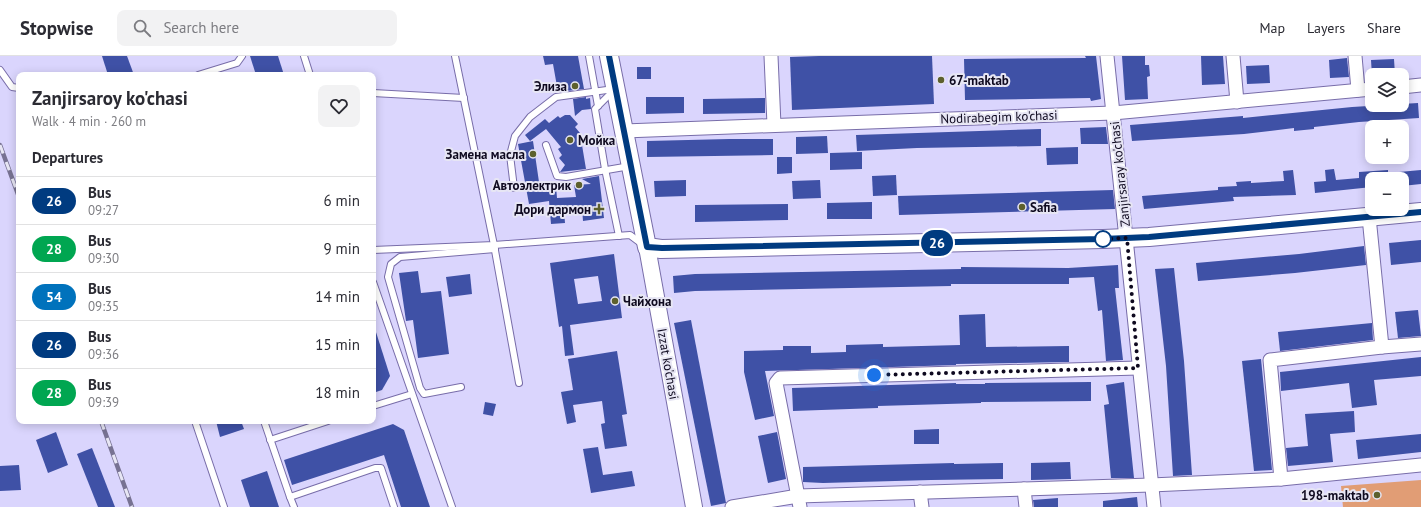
<!DOCTYPE html>
<meta charset="utf-8">
<style>
:root{--surface:#fff;--page:#f2f2f3;--text:#2b2b33;--muted:#7c7c81;--line:#e1e1e2}
body{margin:0;font-family:"PT Sans",sans-serif;background:var(--page);color:var(--text);height:100vh;display:flex;flex-direction:column;font-size:15px;white-space:nowrap}
*{box-sizing:border-box;margin:0}
p{font-size:13px;color:var(--muted)}
.icon{flex:none;width:22px;height:22px;fill:none;stroke:currentColor;stroke-width:2;stroke-linecap:round;stroke-linejoin:round}
.map{position:relative;flex:1;overflow:hidden}
.side{position:absolute;left:16px;top:16px;width:360px;height:352px;display:flex;flex-direction:column;background:var(--surface);border-radius:8px;box-shadow:0 2px 10px #0003}
.side>*{flex:none}
.badge{padding:0 8px;border-radius:13px;font-size:14px;line-height:26px}
.controls{position:absolute;left:1365px;top:12px;display:grid;gap:8px}
.controls a{display:grid;place-items:center;width:44px;height:44px;border-radius:8px;background:var(--surface);box-shadow:0 2px 10px #0003;font-size:20px}
.you{position:absolute;width:20px;height:20px;margin:-10px;border:3px solid #fff;border-radius:50%;background:#1a73e8;box-shadow:0 0 0 6px #1a73e833}
.map>.badge{position:absolute;translate:-50% -50%;box-shadow:0 0 0 2px #fff}
h2{padding:0 16px;font-size:15px;line-height:36px}
.round{display:grid;place-items:center;flex:none;width:42px;height:42px;border-radius:8px;background:var(--page)}
.overview{display:flex;align-items:center;justify-content:space-between;height:68px;padding:0 16px}
h1{font-size:19px;font-weight:700;line-height:30px}
ul{padding:0;list-style:none}
li{display:flex;align-items:center;gap:12px;height:48px;padding:0 16px;border-top:1px solid var(--line)}
li div{flex:1}
li b{display:block;font-size:15px}
li em{font-style:normal}
li .badge{min-width:44px;font-weight:700;text-align:center}
header{display:flex;align-items:center;gap:24px;box-sizing:border-box;height:56px;padding:0 20px;background:var(--surface);border-bottom:1px solid var(--line)}
header strong{font-size:19px}
nav{display:flex;gap:22px;margin-inline-start:auto;font-size:14px}
.search{width:280px;height:36px;background:var(--page);display:flex;align-items:center;gap:10px;box-sizing:border-box;padding:0 14px;border-radius:8px;color:var(--muted);font-size:15px}
.map>svg:first-child{display:block}
.green{fill:#e19d75}
.building{fill:#3f51a6;fill-rule:evenodd}
.lines{fill:none;stroke-linecap:round;stroke-linejoin:round}
.service-casing{stroke:#786da9;stroke-width:8}
.minor-casing{stroke:#786da9;stroke-width:15}
.tertiary-casing{stroke:#786da9;stroke-width:18}
.secondary-casing{stroke:#786da9;stroke-width:20}
.service{stroke:#fff;stroke-width:6}
.minor{stroke:#fff;stroke-width:13}
.tertiary{stroke:#fff;stroke-width:16}
.secondary{stroke:#fff;stroke-width:18}
.rail-casing{stroke:#777292;stroke-width:4.5}
.rail{stroke:#e7e6f4;stroke-width:3;stroke-dasharray:9;stroke-linecap:butt}
.line-casing{stroke:#fff;stroke-width:9}
.line{stroke:#003b80;stroke-width:6}
.walk{stroke:#0e091f;stroke-width:4;stroke-dasharray:0 7.2}
.poi-dot{fill:#5d602d;stroke:#e7e6f4;stroke-width:1.5}
.stop-dot{fill:#fff;stroke:#003b80;stroke-width:2}
.labels{text-anchor:middle;dominant-baseline:central;stroke-width:4;stroke-linejoin:round;paint-order:stroke}
.poi-label{font-size:13px;font-weight:bold;fill:#0e091f;stroke:#e7e6f4;text-anchor:end}
.street-label{font-size:13px;fill:#0e091f;stroke:#e7e6f4}
</style>
<header>
<strong>Stopwise</strong>
<div class="search"><svg class="icon" aria-label="search" viewBox="0 0 24 24"><circle cx="10" cy="10" r="6"/><path d="M15 15l6 6"/></svg>Search here</div>
<nav><a>Map</a><a>Layers</a><a>Share</a></nav>
</header>
<div class="map">
<svg width="1421" height="451" viewBox="0 0 1421 451">
<rect width="100%" height="100%" fill="#dad5fd"/>
<polygon class="green" points="1421,424 1421,451 1343,451 1341,430"/>
<g class="building">
<polygon points="102,0 127,0 134,19 108,19"/>
<polygon points="250,0 278,0 284,19 256,19"/>
<polygon points="543,0 578,0 584,33 558,36 553,8 545,9"/>
<polygon points="819,0 932,0 934,48 792,54 790,1"/>
<polygon points="1085,0 1096,0 1101,43 1091,45 1090,42 965,44 964,3 1086,2"/>
<polygon points="1122,0 1145,0 1145,9 1149,9 1150,20 1147,21 1148,43 1125,44"/>
<polygon points="1201,0 1223,0 1225,28 1202,29"/>
<polygon points="1347,2 1349,21 1330,22 1329,4"/>
<polygon points="1394,3 1395,19 1372,19 1371,4"/>
<polygon points="1269,9 1270,27 1247,28 1246,10"/>
<rect x="637" y="11" width="14" height="12"/>
<polygon points="586,41 586,43 590,42 591,53 582,54 575,60 573,43"/>
<polygon points="646,41 684,41 684,57 646,58"/>
<polygon points="765,42 765,57 703,58 703,43"/>
<polygon points="1418,47 1419,62 1359,66 1314,71 1314,73 1294,75 1294,72 1244,78 1132,85 1130,69 1243,60 1243,62 1352,51"/>
<polygon points="565,59 570,59 578,68 575,71 580,77 586,113 560,116 565,109 559,102 562,99 558,93 561,91 546,73 530,85 525,79 545,63 549,67 558,60 560,62"/>
<polygon points="1106,71 1108,88 1081,88 1080,72"/>
<polygon points="1041,73 1041,90 917,92 857,95 856,79"/>
<polygon points="827,80 828,97 796,98 796,81"/>
<polygon points="729,83 773,83 773,99 647,101 647,85"/>
<polygon points="533,85 539,126 548,130 556,130 557,142 576,141 574,129 591,128 582,123 599,120 604,162 583,165 582,152 564,155 565,167 551,168 549,145 529,148 518,88"/>
<polygon points="1078,91 1078,108 1047,109 1046,92"/>
<polygon points="862,96 862,113 830,114 830,97"/>
<polygon points="777,101 792,101 792,117 777,118"/>
<polygon points="1334,113 1336,124 1359,122 1359,116 1388,114 1388,117 1421,114 1421,128 1402,130 1402,123 1372,123 1372,131 1315,137 1314,126 1326,125 1325,114"/>
<polygon points="1293,114 1296,139 1233,141 1234,145 1144,153 1142,140 1218,134 1218,131 1237,130 1236,126 1251,125 1251,127 1284,125 1283,115"/>
<polygon points="896,119 897,139 873,140 872,120"/>
<polygon points="686,124 686,140 655,141 654,125"/>
<polygon points="820,124 821,142 793,143 792,125"/>
<polygon points="1113,134 1115,153 899,159 898,140"/>
<polygon points="872,146 872,163 827,163 827,147"/>
<polygon points="788,148 788,164 695,166 695,149"/>
<polygon points="1421,184 1421,206 1391,209 1389,187"/>
<polygon points="1364,190 1366,209 1295,217 1198,225 1196,207 1299,198"/>
<path d="M614,198l8,64 -52,7 4,30 -9,1 -3,-30 -3,1 -9,-64zM598,220l4,25 -24,3 -4,-25z"/>
<polygon points="1118,209 1119,232 1115,232 1123,304 1106,305 1102,254 1098,255 1094,221 1069,222 1069,228 951,228 951,230 695,235 674,237 673,220 695,218 961,213 961,211 1068,212"/>
<polygon points="1174,212 1184,305 1192,419 1173,420 1166,310 1155,213"/>
<polygon points="418,215 421,237 441,235 449,298 418,302 413,264 406,265 399,217"/>
<polygon points="470,218 472,238 449,241 446,221"/>
<polygon points="1418,254 1421,280 1398,282 1395,256"/>
<polygon points="985,258 986,291 1069,290 1069,306 956,308 956,309 765,315 774,360 755,364 744,316 744,295 783,294 783,290 811,290 811,297 846,296 846,289 883,288 883,291 960,289 959,259"/>
<polygon points="691,264 726,447 711,450 674,267"/>
<polygon points="1372,267 1373,284 1280,295 1278,276"/>
<polygon points="375,273 390,320 382,334 373,337 373,274"/>
<polygon points="617,295 627,358 622,359 627,390 605,393 601,368 605,367 602,345 573,349 576,366 567,368 561,336 573,334 568,303"/>
<polygon points="1421,301 1421,320 1374,324 1377,349 1352,352 1349,327 1281,335 1280,316"/>
<polygon points="1261,303 1272,414 1254,415 1242,305"/>
<polygon points="1091,326 1091,345 981,346 981,347 878,350 878,352 793,355 792,332 956,327 956,328 985,328 985,327"/>
<polygon points="1124,326 1134,422 1111,422 1104,349 1109,348 1106,329"/>
<polygon points="485,346 496,348 493,360 483,358"/>
<polygon points="1354,355 1355,376 1330,378 1333,406 1288,410 1286,392 1308,390 1305,358"/>
<polygon points="216,365 241,365 244,373 220,381"/>
<polygon points="393,368 404,374 430,451 401,451 384,399 292,429 284,404"/>
<polygon points="939,373 939,388 914,388 914,374"/>
<polygon points="56,376 68,409 48,417 36,384"/>
<polygon points="777,376 786,423 768,427 758,380"/>
<polygon points="1421,378 1421,396 1358,403 1356,384"/>
<polygon points="598,391 603,419 632,415 635,430 591,437 583,393"/>
<polygon points="92,392 115,451 98,451 77,398"/>
<polygon points="1070,406 1071,423 1031,424 1031,407"/>
<polygon points="954,407 954,408 1003,407 1003,423 931,424 823,427 803,426 803,411"/>
<polygon points="19,409 21,434 0,435 0,410"/>
<polygon points="267,415 279,451 250,451 241,424"/>
<polygon points="1137,441 1138,451 1103,451 1103,445"/>
<polygon points="1058,442 1058,451 1034,451 1033,444"/>
</g>
<g class="lines">
<g class="service-casing">
<g id="service">
<polyline points="304,0 310,19"/>
<polyline points="455,0 494,189 519,327"/>
<polyline points="589,0 598,50"/>
<polyline points="0,14 12,31 19,32"/>
<polyline points="198,19 237,7 242,0"/>
<polyline points="613,35 595,53 605,113 619,180"/>
<polyline points="373,37 464,42"/>
<polyline points="546,89 557,120 566,121 630,110"/>
<polyline points="514,132 510,99 515,80 530,61 556,41 614,33"/>
<polyline points="373,194 494,189 630,179 642,188"/>
<polyline points="373,226 452,451"/>
<polyline points="461,331 424,338 420,332 388,221 391,208 400,201 495,193"/>
<polyline points="373,350 412,338"/>
<polyline points="195,365 224,451"/>
<polyline points="264,365 290,441 375,412 381,412 394,451"/>
<polyline points="270,384 328,365"/>
<polyline points="290,441 294,451"/>
</g>
</g>
<g class="minor-casing">
<g id="minor">
<polyline points="771,0 774,69"/>
<polyline points="1107,0 1154,451"/>
<polyline points="1233,0 1237,46"/>
<polyline points="1355,0 1358,34"/>
<polyline points="1402,31 1421,29"/>
<polyline points="624,75 1113,57 1372,33"/>
<polyline points="1369,161 1382,291"/>
<polyline points="1281,423 1270,304 1382,291 1421,288"/>
<polyline points="1024,433 1026,451"/>
<polyline points="920,436 922,451"/>
<polyline points="732,451 798,440 1151,429 1281,423 1421,409"/>
<polyline points="800,451 776,327 780,322 1138,312"/>
</g>
</g>
<g class="tertiary-casing">
<polyline id="tertiary" points="647,191 694,451"/>
</g>
<g class="secondary-casing">
<polyline id="secondary" points="609,0 647,191 661,193 1103,183 1149,181 1421,156"/>
</g>
<use href="#service" class="service"/>
<use href="#minor" class="minor"/>
<use href="#tertiary" class="tertiary"/>
<use href="#secondary" class="secondary"/>
<g class="rail-casing">
<g id="rail">
<polyline points="0,89 19,141"/>
<polyline points="101,365 132,451"/>
</g>
</g>
<use href="#rail" class="rail"/>
</g>
<g class="lines">
<g class="line-casing">
<polyline id="line" points="609,0 647,191 662,192 1103,183 1149,181 1421,156"/>
</g>
<use href="#line" class="line"/>
<polyline class="walk" points="874,319 1138,312 1127,182 1103,183"/>
</g>
<g class="poi-dot">
<circle cx="941" cy="24" r="4"/>
<circle cx="575" cy="30" r="4"/>
<circle cx="570" cy="84" r="4"/>
<circle cx="533" cy="98" r="4"/>
<circle cx="579" cy="129" r="4"/>
<circle cx="1022" cy="151" r="4"/>
<path d="M597 147h4v4h4v4h-4v4h-4v-4h-4v-4h4z"/>
<circle cx="615" cy="245" r="4"/>
<circle cx="1377" cy="439" r="4"/>
</g>
<circle class="stop-dot" cx="1103" cy="183" r="8"/>
<g class="labels">
<g class="poi-label">
<text x="949" y="24" text-anchor="start">67-maktab</text>
<text x="567" y="30">Элиза</text>
<text x="578" y="84" text-anchor="start">Мойка</text>
<text x="525" y="98">Замена масла</text>
<text x="571" y="129">Автоэлектрик</text>
<text x="1030" y="151" text-anchor="start">Safia</text>
<text x="591" y="153">Дори дармон</text>
<text x="623" y="245" text-anchor="start">Чайхона</text>
<text x="1369" y="439">198-maktab</text>
</g>
<g class="street-label">
<text transform="translate(999 61) rotate(-2)">Nodirabegim ko'chasi</text>
<text transform="translate(1120 118) rotate(-96)">Zanjirsaray ko'chasi</text>
<text transform="translate(668 308) rotate(80)">Izzat ko'chasi</text>
</g>
</g>
</svg>
<div class="controls">
<a><svg class="icon" aria-label="layers" viewBox="0 0 24 24"><path d="M12 4l9 5-9 5-9-5zM3 14l9 5 9-5"/></svg></a>
<a>+</a>
<a>−</a>
</div>
<div class="you" style="left:874px;top:319px"></div>
<b class="badge" style="left:937px;top:187px;background:#003b80;color:#fff">26</b>
<section class="side">
<div class="overview"><div><h1>Zanjirsaroy ko'chasi</h1><p>Walk · 4 min · 260 m</p></div><a class="round"><svg class="icon" aria-label="heart" viewBox="0 0 24 24"><path d="M12 20l-8-8c-3-5 5-10 8-4 3-6 11-1 8 4z"/></svg></a></div>
<h2>Departures</h2>
<ul>
<li><span class="badge" style="background:#003b80;color:#fff">26</span><div><b>Bus</b><p>09:27</p></div><em>6 min</em></li>
<li><span class="badge" style="background:#00a651;color:#fff">28</span><div><b>Bus</b><p>09:30</p></div><em>9 min</em></li>
<li><span class="badge" style="background:#0072bc;color:#fff">54</span><div><b>Bus</b><p>09:35</p></div><em>14 min</em></li>
<li><span class="badge" style="background:#003b80;color:#fff">26</span><div><b>Bus</b><p>09:36</p></div><em>15 min</em></li>
<li><span class="badge" style="background:#00a651;color:#fff">28</span><div><b>Bus</b><p>09:39</p></div><em>18 min</em></li>
</ul>
</section>
</div>
